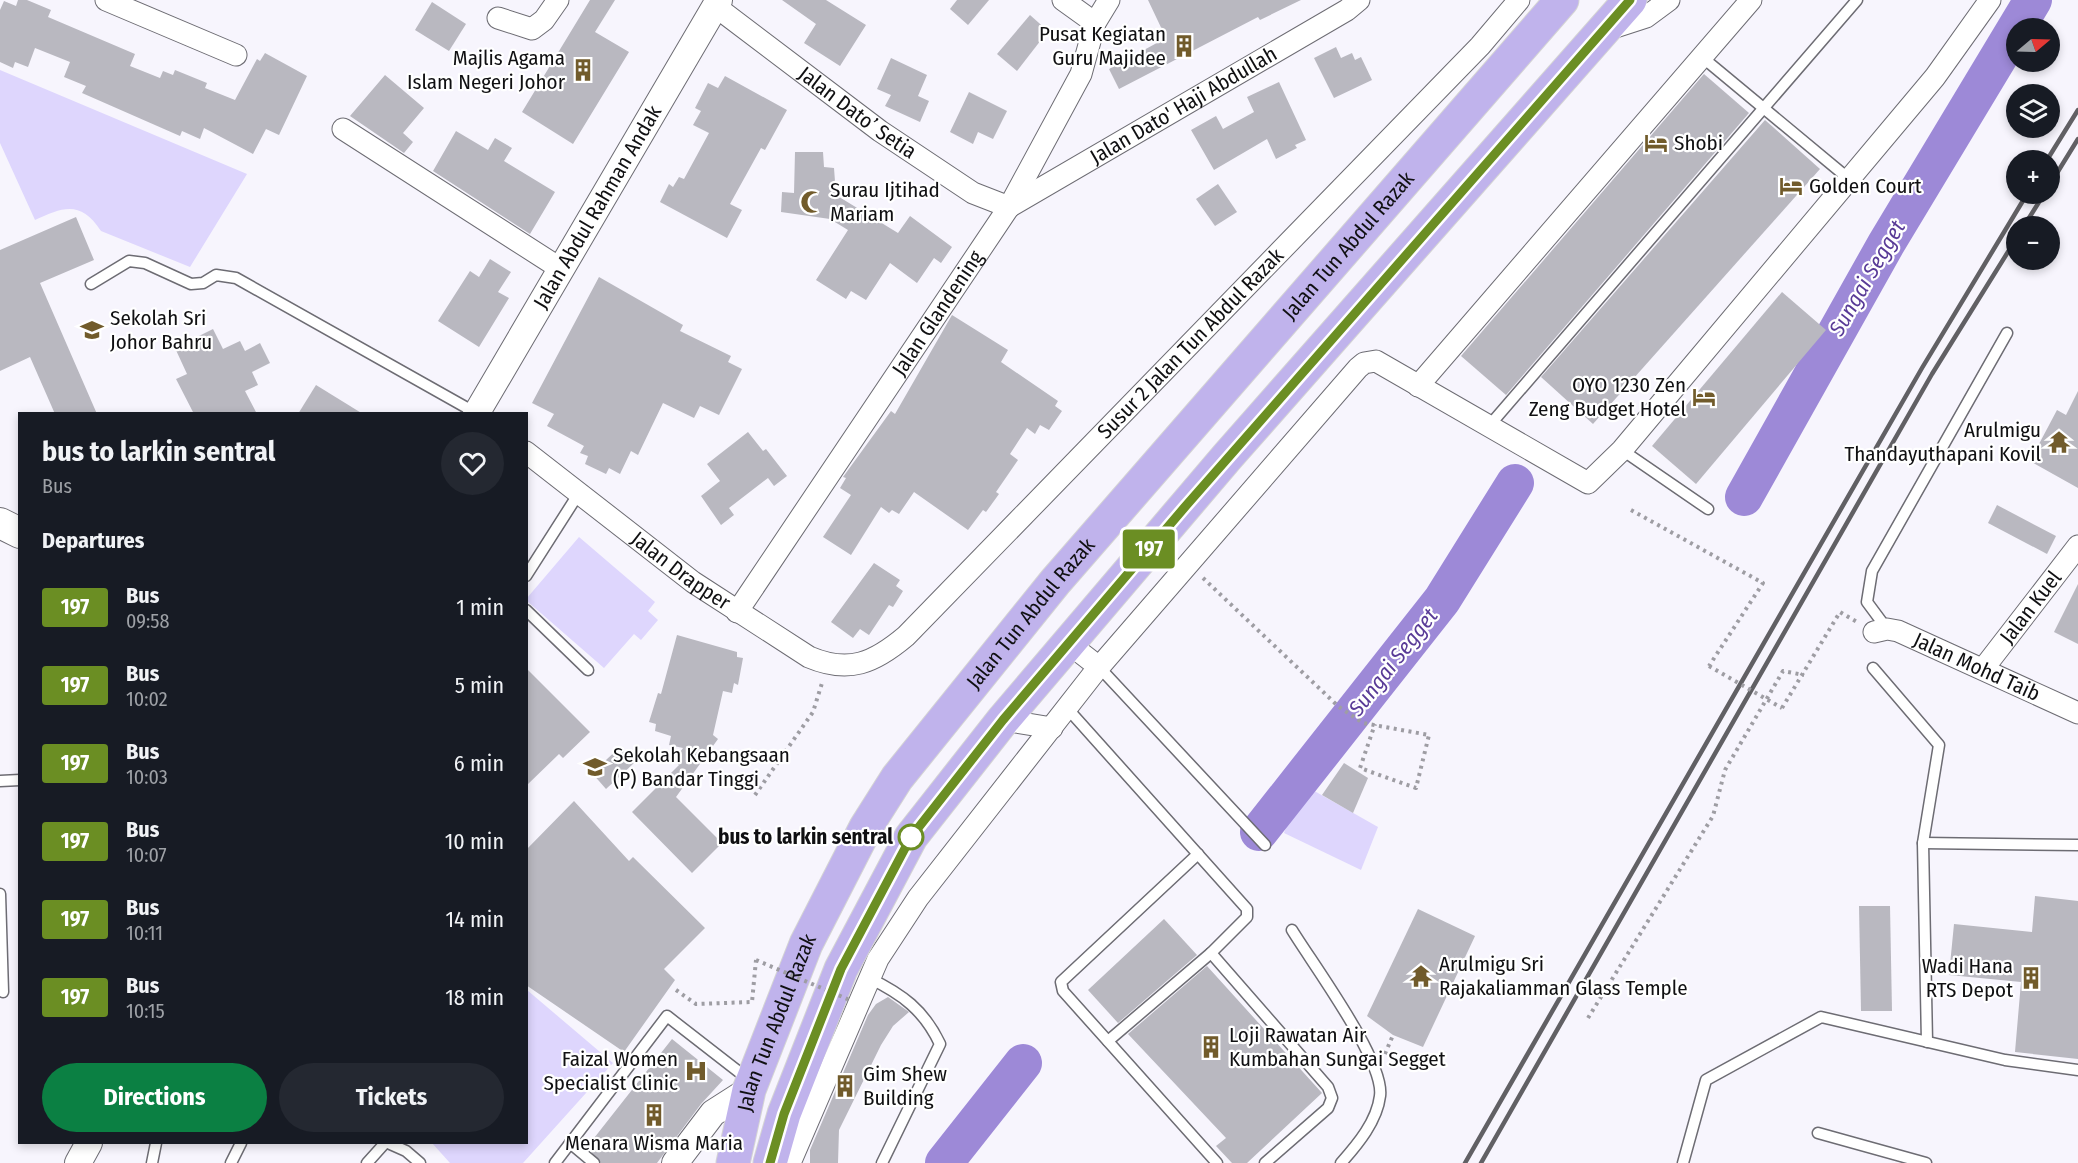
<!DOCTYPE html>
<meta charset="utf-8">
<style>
:root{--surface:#171b24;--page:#242831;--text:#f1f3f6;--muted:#9ea1a6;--accent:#0b8043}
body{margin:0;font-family:"Fira Sans Condensed",sans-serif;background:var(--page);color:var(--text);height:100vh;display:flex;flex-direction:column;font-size:22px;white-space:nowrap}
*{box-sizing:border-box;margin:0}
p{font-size:20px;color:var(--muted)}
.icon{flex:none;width:33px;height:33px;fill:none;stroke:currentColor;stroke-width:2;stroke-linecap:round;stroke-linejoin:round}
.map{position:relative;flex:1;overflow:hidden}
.details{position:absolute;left:18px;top:412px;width:510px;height:732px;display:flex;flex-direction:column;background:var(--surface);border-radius:0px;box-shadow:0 3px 9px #0003}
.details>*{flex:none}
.badge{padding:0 12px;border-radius:4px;font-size:21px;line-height:39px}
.needle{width:39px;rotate:71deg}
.controls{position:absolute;left:2006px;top:18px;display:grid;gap:12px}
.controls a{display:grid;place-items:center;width:54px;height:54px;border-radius:50%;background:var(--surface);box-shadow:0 3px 9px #0003;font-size:30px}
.map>.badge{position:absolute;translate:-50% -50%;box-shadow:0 0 0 3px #fff}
h2{padding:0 24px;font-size:22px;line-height:54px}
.round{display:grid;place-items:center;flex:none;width:63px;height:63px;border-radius:32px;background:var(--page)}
.head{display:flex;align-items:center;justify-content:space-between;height:102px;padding:0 24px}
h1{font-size:28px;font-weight:700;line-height:45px}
.primary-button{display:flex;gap:12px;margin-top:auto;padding:12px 24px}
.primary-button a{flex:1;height:69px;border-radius:36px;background:var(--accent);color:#fff;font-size:24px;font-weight:700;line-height:69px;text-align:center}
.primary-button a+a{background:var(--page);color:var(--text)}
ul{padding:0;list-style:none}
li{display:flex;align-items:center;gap:18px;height:78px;padding:0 24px}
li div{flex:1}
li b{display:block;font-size:22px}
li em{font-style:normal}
li .badge{min-width:66px;font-weight:700;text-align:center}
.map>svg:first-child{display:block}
.green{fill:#ded6fd}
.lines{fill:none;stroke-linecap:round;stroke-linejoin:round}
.river{stroke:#9d89d7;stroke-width:38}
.building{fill:#b9b8c0}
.service-casing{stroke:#6d6c73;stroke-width:13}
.minor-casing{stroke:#6d6c73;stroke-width:23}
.tertiary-casing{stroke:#6d6c73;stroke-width:28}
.secondary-casing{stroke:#6d6c73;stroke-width:32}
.trunk-casing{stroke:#d4d4d4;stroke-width:35}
.path{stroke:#9e9da3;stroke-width:4;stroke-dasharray:3 4.5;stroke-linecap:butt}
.service{stroke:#fff;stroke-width:10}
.minor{stroke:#fff;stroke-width:21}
.tertiary{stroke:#fff;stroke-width:26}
.secondary{stroke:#fff;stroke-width:30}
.trunk{stroke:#c0b3ec;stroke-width:33}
.rail{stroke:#616064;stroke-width:4.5}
.path-bridge{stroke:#9e9da3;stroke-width:4;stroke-dasharray:3 4.5;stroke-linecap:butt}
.line-casing{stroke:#fff;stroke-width:14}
.line{stroke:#6b8e23;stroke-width:9}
.stop-dot{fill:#fff;stroke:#6b8e23;stroke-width:3}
.labels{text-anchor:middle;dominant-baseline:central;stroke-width:4.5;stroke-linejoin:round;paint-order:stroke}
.poi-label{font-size:21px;fill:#101012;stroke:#fff;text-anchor:start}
.street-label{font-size:21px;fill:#101012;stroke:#fff}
.stop-label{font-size:21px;font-weight:bold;fill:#101012;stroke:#fff;text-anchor:end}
.water-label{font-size:22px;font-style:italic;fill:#593b97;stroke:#fff}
</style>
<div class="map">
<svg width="2078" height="1163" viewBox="0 0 2078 1163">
<rect width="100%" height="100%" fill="#f7f5fd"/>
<g class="green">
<path d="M0,70l247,104 -57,93 -89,-36c-20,-31 -38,-24 -66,-11l-35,-77z"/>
<polygon points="579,537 655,602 648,611 658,620 641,640 634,634 604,668 527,601 527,598"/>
<polygon points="1302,784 1378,827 1361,870 1284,833"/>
<polygon points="527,990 613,1063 523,1163 450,1163 432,1143 526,1143"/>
</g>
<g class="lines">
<g class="river">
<polyline points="1744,497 1886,244 2033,0"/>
<polyline points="1259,832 1442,600 1515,483"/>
<polyline points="944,1163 1023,1063"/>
</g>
</g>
<g class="building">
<polygon points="18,0 27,0 51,10 48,17 135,54 130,66 160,78 163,71 173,75 175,70 207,83 205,88 235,100 257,59 260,61 265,53 307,76 279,135 266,129 253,154 204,128 200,139 182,131 180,136 82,93 86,86 64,77 70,62 35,48 28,67 15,62 13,68 0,62 0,10 4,1 16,6"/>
<polygon points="590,0 615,0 595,32 629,52 573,144 522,112"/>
<polygon points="782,0 826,0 866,25 840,66 804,43 816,24"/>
<polygon points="957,0 989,0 968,25 950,9"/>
<polygon points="1148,0 1301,0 1260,20 1258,17 1119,89 1109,69 1166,38"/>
<polygon points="432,2 466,24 449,51 415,30"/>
<polygon points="1030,15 1048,31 1017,71 997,54"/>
<polygon points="1336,47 1341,58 1352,53 1355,60 1361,57 1372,80 1334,98 1314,58"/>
<polygon points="891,58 927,75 918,96 929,101 920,122 885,106 891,95 877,89"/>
<polygon points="1704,74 1749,113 1506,395 1461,356"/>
<polygon points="385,75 424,108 403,133 413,142 404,153 350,116"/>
<polygon points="725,76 787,110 765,150 761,148 730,204 742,210 727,238 660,202 669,184 673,187 679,177 684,179 709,133 693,125 701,111 695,108 708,83 718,88"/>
<polygon points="1279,82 1306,140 1295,145 1297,148 1276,159 1267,139 1214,170 1191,130 1216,116 1223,129 1254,112 1247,97"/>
<polygon points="969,92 1007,111 993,139 978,132 973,144 950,132"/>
<polygon points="1765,120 1820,169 1593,424 1541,377"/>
<polygon points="456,131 488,150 495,138 512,148 504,161 555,192 530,234 433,171"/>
<polygon points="795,152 823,152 824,167 834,168 836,195 898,233 910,216 952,247 941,263 934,258 917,283 890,263 866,300 851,291 846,299 816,280 848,230 830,219 781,212 782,192 794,193"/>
<polygon points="1218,184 1237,212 1215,226 1196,199"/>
<polygon points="76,217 94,260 40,283 97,414 55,414 30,357 0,371 0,250"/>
<polygon points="490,259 511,272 498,292 509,298 479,347 438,321 470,271 479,277"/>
<polygon points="599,277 683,325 680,331 731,356 728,362 742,369 719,415 700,406 694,418 663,403 638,455 631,451 620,474 609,468 606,474 585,464 588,456 580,453 584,446 547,426 554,414 532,403"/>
<polygon points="1782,292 1826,330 1696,484 1652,446"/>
<polygon points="952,315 1008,350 1001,362 1058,401 1055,406 1062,411 1049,430 1040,425 1035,434 1027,428 1010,454 1018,460 996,492 999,494 986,512 983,510 968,530 914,492 899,514 892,510 889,513 881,507 851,555 823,537 851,495 840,488 846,478 843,477 891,411 895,414"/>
<polygon points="213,329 223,349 240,341 245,351 260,343 270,363 252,372 258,385 245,391 257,414 194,414 176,379 187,374 175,348"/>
<polygon points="316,385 363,414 298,414"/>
<polygon points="2078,391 2078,488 2030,461 2057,410 2066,415"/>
<polygon points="748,432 763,451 766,449 787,476 774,486 768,478 729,508 734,515 721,525 701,496 720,481 707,464"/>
<polygon points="1997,505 2056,536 2047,554 1988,523"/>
<polygon points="874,563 900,580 896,586 903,591 893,607 889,605 869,635 860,629 853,638 831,622"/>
<polygon points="2078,584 2078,644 2054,632"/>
<polygon points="677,635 737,652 737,657 743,658 738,685 734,683 732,693 723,691 713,735 718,739 676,797 722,843 692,873 632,812 679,765 674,761 683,748 669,745 671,736 655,731 656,724 649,722 658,693 661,694"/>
<polygon points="526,668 590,732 563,758 559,754 526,786"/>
<polygon points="620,747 634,763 606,789 592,773"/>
<polygon points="1344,763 1368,778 1353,813 1322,795"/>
<polygon points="574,801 629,861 633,857 705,928 664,969 675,980 624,1052 526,985 526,850"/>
<polygon points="2035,896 2078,901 2078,1059 2015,1052 2021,982 1949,975 1954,924 2032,932"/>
<polygon points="1859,906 1890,906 1892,1011 1861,1011"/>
<polygon points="1418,909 1475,936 1423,1047 1393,1035 1367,1016"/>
<polygon points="1164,919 1197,955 1118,1023 1088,990"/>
<polygon points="1207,966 1322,1093 1247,1163 1232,1163 1216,1146 1226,1138 1128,1034"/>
<polygon points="888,997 909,1012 893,1026 881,1045 839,1130 838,1163 810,1163 810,1150 868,1015 876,1004"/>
<polygon points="672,1039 723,1080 701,1104 657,1163 601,1163 587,1147"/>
</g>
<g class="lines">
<g class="service-casing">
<g id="service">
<polyline points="1702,57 1849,179"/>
<polyline points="91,284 129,261 145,263 191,284 203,283 216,275 236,278 476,413"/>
<polyline points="1489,426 1857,0"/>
<polyline points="1622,450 1708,509"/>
<polyline points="526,576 579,493"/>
<polyline points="526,610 588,670"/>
<polyline points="1887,629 1867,602 1872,571 2007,333"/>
<polyline points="1099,667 1265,845"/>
<polyline points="1873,668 1939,745 1923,843 1927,1042"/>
<polyline points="1067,708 1247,909 1247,917 1211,953 1108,1041"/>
<polyline points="0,781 20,780"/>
<polyline points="1923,843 2078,845"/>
<polyline points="1198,854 1061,982 1063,991 1217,1163"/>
<polyline points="0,894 3,992"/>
<path d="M1292,930c20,33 93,131 88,166 -3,25 -22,48 -39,67"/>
<polyline points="1211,953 1328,1087 1332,1098 1328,1108 1265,1163"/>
<path d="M869,978c33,16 55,32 71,66l-58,119"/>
<polyline points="1818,1133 1926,1163"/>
<polyline points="388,1143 406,1151 420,1163"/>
<polyline points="570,1143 594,1163"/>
<polyline points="152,1163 156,1143"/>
<polyline points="231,1163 241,1143"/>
<polyline points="367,1163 385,1143"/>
<polyline points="555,1163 667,1016 748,1079"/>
<polyline points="1683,1163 1706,1080 1821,1017 2005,1060 2078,1070"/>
</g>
</g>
<g class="minor-casing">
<g id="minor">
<polyline points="106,0 236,55"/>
<polyline points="1063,0 1095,23"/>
<path id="s1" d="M715,6l165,125 93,62 36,14"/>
<polyline points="498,18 532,29 544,20 558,0"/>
<polyline points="1606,30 1646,17 1669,0"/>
<polyline points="343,129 561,269"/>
<path id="s2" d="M1009,207l338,-197 12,-10"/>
<polyline points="1418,386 1751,0"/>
<path id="s3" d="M526,452l167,130 116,75c40,17 65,6 97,-21l574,-590 39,-46"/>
<path id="s4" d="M737,612l272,-405 72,-133 14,-51 14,-23"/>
<path id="s5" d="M1874,632l13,-3 11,2 180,82"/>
<polyline points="1068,643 1099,667"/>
<path id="s6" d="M1983,669l95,-123"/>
<polyline points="1003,720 1052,728"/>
<polyline points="790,1163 878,959 918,898 1094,673 1358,368 1364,363 1376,361 1588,483 1622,450 1935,77 1990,0"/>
</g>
</g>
<g class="tertiary-casing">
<g id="tertiary">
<path id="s7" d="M476,414l243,-414"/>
<polyline points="78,1163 89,1143"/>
<polyline points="675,1163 713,1113 749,1090"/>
</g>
</g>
<g class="secondary-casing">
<polyline id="secondary" points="0,523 20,533"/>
</g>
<g class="trunk-casing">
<g id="trunk">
<path id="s8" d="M733,1163l16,-73 57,-146 60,-117 31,-49 158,-196 507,-582"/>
<polyline points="770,1163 784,1114 841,969 911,837 1003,720 1227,457 1630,0"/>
</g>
</g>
<g class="path">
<polyline points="1631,510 1763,583 1709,666"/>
<polyline points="1203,578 1339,707 1363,723 1429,735 1416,788 1360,768 1375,724"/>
<polyline points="1782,708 1840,612 1857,622"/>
<polyline points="755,795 813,712 822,683"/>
<polyline points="676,990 696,1004 752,1002 756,960"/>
<polyline points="1588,1018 1713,816 1725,770 1783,671 1804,675"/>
<polyline points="1385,1054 1393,1035"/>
</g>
<use href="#service" class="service"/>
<use href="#minor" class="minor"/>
<use href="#tertiary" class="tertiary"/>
<use href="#secondary" class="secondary"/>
<use href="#trunk" class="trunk"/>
<g class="rail">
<polyline points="2047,160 2078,110"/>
<polyline points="2049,186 2078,139"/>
<polyline points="2024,226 2044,194"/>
<polyline points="1465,1163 1922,368 2027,194"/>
<polyline points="1481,1163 1932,374 2016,239"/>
</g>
<g class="path-bridge">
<polyline points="1709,666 1782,708"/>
<polyline points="756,960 852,1001"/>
</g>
</g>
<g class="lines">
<g class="line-casing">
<polyline id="line" points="770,1163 784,1114 841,969 911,837 1003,720 1184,508 1630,0"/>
</g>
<use href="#line" class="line"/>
</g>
<defs>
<g id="building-bare" transform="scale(1.8)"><path d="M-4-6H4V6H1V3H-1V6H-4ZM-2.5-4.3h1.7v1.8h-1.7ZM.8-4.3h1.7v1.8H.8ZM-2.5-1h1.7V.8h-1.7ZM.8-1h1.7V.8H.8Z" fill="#715b2b" stroke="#fff" stroke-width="2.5" paint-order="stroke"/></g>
<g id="hotel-bare" transform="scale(1.8)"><path d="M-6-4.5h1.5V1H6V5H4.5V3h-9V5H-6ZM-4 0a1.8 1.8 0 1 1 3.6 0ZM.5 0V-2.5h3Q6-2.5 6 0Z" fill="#715b2b" stroke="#fff" stroke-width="2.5" paint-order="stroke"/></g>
<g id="mosque-bare" transform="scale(1.8)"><path d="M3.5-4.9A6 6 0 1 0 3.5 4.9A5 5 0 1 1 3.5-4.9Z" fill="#715b2b" stroke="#fff" stroke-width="2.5" paint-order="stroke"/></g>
<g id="school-bare" transform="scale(1.8)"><path d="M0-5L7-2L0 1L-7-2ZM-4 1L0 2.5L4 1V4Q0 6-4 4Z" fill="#715b2b" stroke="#fff" stroke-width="2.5" paint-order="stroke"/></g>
<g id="temple-bare" transform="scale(1.8)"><path d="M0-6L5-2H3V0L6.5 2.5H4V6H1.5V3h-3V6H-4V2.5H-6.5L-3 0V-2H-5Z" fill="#715b2b" stroke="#fff" stroke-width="2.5" paint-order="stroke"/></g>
<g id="hospital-bare" transform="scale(1.8)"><path d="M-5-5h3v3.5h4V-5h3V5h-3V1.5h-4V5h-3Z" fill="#715b2b" stroke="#fff" stroke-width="2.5" paint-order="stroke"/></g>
</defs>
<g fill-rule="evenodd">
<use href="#building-bare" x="1184" y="46"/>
<use href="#building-bare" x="583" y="70"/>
<use href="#hotel-bare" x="1656" y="143"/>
<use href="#hotel-bare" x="1791" y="186"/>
<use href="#mosque-bare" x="812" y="202"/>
<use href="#school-bare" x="92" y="330"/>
<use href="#hotel-bare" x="1704" y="397"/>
<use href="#temple-bare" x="2059" y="442"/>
<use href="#school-bare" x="595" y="767"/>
<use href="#temple-bare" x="1421" y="976"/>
<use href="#building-bare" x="2031" y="978"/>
<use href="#building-bare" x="1211" y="1047"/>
<use href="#hospital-bare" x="696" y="1071"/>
<use href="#building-bare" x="845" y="1086"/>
<use href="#building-bare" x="654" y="1115"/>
</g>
<circle class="stop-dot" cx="911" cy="837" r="12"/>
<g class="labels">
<g class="poi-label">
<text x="1166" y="34" text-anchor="end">Pusat Kegiatan<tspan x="1166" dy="24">Guru Majidee</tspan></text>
<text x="565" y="58" text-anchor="end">Majlis Agama<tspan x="565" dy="24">Islam Negeri Johor</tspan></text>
<text x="1674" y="143">Shobi</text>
<text x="1809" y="186">Golden Court</text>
<text x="830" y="190">Surau Ijtihad<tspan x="830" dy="24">Mariam</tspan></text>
<text x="110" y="318">Sekolah Sri<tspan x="110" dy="24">Johor Bahru</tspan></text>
<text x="1686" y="385" text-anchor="end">OYO 1230 Zen<tspan x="1686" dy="24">Zeng Budget Hotel</tspan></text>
<text x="2041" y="430" text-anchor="end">Arulmigu<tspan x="2041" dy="24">Thandayuthapani Kovil</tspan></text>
<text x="613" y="755">Sekolah Kebangsaan<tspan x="613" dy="24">(P) Bandar Tinggi</tspan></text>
<text x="1439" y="964">Arulmigu Sri<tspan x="1439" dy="24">Rajakaliamman Glass Temple</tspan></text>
<text x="2013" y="966" text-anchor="end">Wadi Hana<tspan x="2013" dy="24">RTS Depot</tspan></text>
<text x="1229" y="1035">Loji Rawatan Air<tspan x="1229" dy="24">Kumbahan Sungai Segget</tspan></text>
<text x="678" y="1059" text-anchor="end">Faizal Women<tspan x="678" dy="24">Specialist Clinic</tspan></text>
<text x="863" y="1074">Gim Shew<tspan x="863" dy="24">Building</tspan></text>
<text x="654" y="1143" text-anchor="middle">Menara Wisma Maria</text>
</g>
<g class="street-label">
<text stroke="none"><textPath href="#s2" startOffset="202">Jalan Dato' Haji Abdullah</textPath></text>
<text stroke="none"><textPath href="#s1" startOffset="178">Jalan Dato’ Setia</textPath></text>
<text stroke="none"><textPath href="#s7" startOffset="240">Jalan Abdul Rahman Andak</textPath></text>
<text stroke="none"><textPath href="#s8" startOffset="1119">Jalan Tun Abdul Razak</textPath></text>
<text stroke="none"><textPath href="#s4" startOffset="360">Jalan Glandening</textPath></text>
<text stroke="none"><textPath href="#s3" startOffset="864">Susur 2 Jalan Tun Abdul Razak</textPath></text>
<text stroke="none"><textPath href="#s3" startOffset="195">Jalan Drapper</textPath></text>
<text stroke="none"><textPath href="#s6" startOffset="78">Jalan Kuel</textPath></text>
<text stroke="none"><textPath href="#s8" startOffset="633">Jalan Tun Abdul Razak</textPath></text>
<text stroke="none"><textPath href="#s5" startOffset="111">Jalan Mohd Taib</textPath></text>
<text stroke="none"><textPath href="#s8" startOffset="147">Jalan Tun Abdul Razak</textPath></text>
</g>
<g class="stop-label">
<text x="893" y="837">bus to larkin sentral</text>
</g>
<g class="water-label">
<text transform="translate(1867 278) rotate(-60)">Sungai Segget</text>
<text transform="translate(1393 662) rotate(-52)">Sungai Segget</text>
</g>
</g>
</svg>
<div class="controls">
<a><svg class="needle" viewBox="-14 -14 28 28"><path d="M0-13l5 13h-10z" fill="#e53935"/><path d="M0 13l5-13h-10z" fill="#9ea1a6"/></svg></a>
<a><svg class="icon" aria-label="layers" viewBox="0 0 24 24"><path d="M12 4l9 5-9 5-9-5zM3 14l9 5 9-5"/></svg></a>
<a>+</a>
<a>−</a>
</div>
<b class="badge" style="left:1149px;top:549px;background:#6b8e23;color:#fff">197</b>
<section class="details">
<div class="head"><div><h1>bus to larkin sentral</h1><p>Bus</p></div><a class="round"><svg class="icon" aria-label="heart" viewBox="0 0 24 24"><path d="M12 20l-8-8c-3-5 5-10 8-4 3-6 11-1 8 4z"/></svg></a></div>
<h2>Departures</h2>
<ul>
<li><span class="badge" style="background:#6b8e23;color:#fff">197</span><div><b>Bus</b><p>09:58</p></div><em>1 min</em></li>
<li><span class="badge" style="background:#6b8e23;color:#fff">197</span><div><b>Bus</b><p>10:02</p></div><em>5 min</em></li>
<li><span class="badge" style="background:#6b8e23;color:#fff">197</span><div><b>Bus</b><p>10:03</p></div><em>6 min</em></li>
<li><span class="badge" style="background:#6b8e23;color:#fff">197</span><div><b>Bus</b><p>10:07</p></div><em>10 min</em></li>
<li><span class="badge" style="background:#6b8e23;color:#fff">197</span><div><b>Bus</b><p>10:11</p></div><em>14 min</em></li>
<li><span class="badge" style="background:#6b8e23;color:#fff">197</span><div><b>Bus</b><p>10:15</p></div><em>18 min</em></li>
</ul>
<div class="primary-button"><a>Directions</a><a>Tickets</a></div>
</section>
</div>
